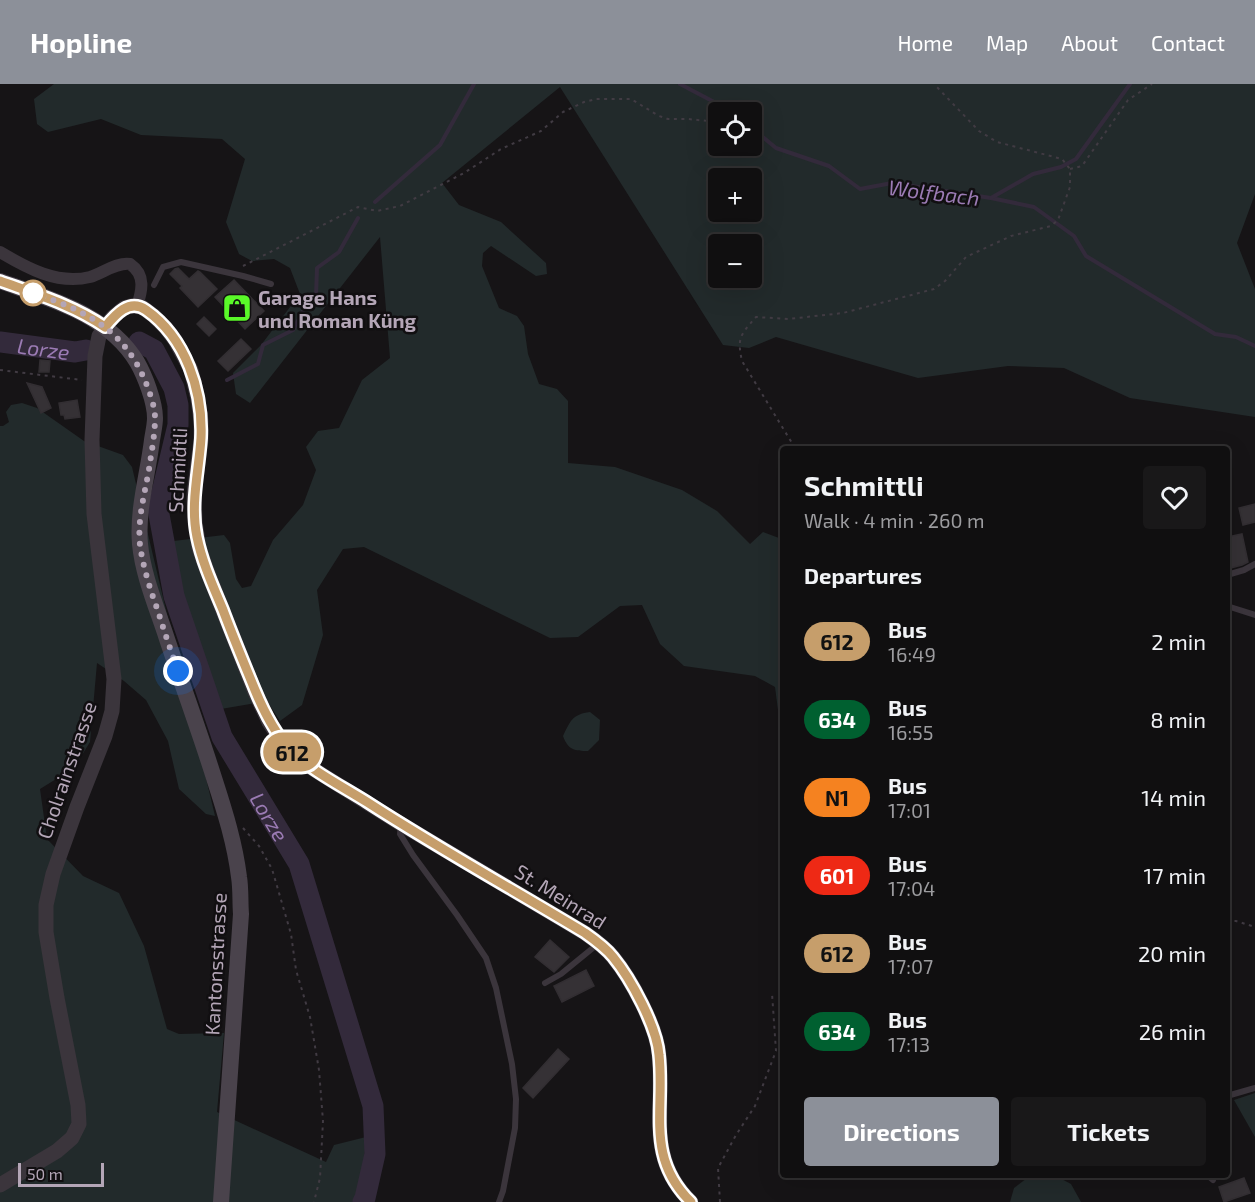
<!DOCTYPE html>
<meta charset="utf-8">
<style>
:root{--surface:#100f10;--page:#191819;--text:#f1f3f6;--muted:#9c9c9f;--line:#302f30;--accent:#8c9099}
body{margin:0;font-family:"Exo 2",sans-serif;background:var(--page);color:var(--text);height:100vh;display:flex;flex-direction:column;font-size:22px;white-space:nowrap}
*{box-sizing:border-box;margin:0}
p{font-size:20px;color:var(--muted)}
.icon{flex:none;width:33px;height:33px;fill:none;stroke:currentColor;stroke-width:2;stroke-linecap:round;stroke-linejoin:round}
.map{position:relative;flex:1;overflow:hidden}
.drawer{position:absolute;left:780px;top:362px;width:450px;height:732px;display:flex;flex-direction:column;background:var(--surface);border-radius:6px;box-shadow:0 6px 24px #0002,0 0 0 2px var(--line)}
.drawer>*{flex:none}
.badge{padding:0 12px;border-radius:20px;font-size:21px;line-height:39px}
.controls{position:absolute;left:708px;top:18px;display:grid;gap:12px}
.controls a{display:grid;place-items:center;width:54px;height:54px;border-radius:6px;background:var(--surface);box-shadow:0 6px 24px #0002,0 0 0 2px var(--line);font-size:30px}
.scale{position:absolute;left:18px;bottom:15px;width:86px;box-sizing:border-box;padding-left:6px;border:3px solid #b4a6b7;border-top:0;font-size:16px;line-height:21px;white-space:nowrap;color:#b4a6b7;-webkit-text-stroke:4px #110f11;paint-order:stroke}
.you{position:absolute;width:30px;height:30px;margin:-15px;border:4px solid #fff;border-radius:50%;background:#1a73e8;box-shadow:0 0 0 9px #1a73e833}
.map>.badge{position:absolute;translate:-50% -50%;box-shadow:0 0 0 3px #fff}
h2{padding:0 24px;font-size:22px;line-height:54px}
.round{display:grid;place-items:center;flex:none;width:63px;height:63px;border-radius:6px;background:var(--page)}
.head{display:flex;align-items:center;justify-content:space-between;height:102px;padding:0 24px}
h1{font-size:28px;font-weight:700;line-height:45px}
.button{display:flex;gap:12px;margin-top:auto;padding:12px 24px}
.button a{flex:1;height:69px;border-radius:6px;background:var(--accent);color:#fff;font-size:24px;font-weight:700;line-height:69px;text-align:center}
.button a+a{background:var(--page);color:var(--text)}
ul{padding:0;list-style:none}
li{display:flex;align-items:center;gap:18px;height:78px;padding:0 24px}
li div{flex:1}
li b{display:block;font-size:22px}
li em{font-style:normal}
li .badge{min-width:66px;font-weight:700;text-align:center}
header{display:flex;align-items:center;gap:36px;box-sizing:border-box;height:84px;padding:0 30px;background:var(--accent);color:#fff}
header strong{font-size:28px}
nav{display:flex;gap:33px;margin-inline-start:auto;font-size:21px}
.map>svg:first-child{display:block}
.green{fill:#222a2b;fill-rule:evenodd}
.lines{fill:none;stroke-linecap:round;stroke-linejoin:round}
.stream{stroke:#332a3b;stroke-width:4}
.river{stroke:#332a3b;stroke-width:21}
.building{fill:#353135;stroke:#322e32;stroke-width:1.5}
.path{stroke:#413b43;stroke-width:2;stroke-dasharray:3 4.5;stroke-linecap:butt}
.service{stroke:#3b353c;stroke-width:6}
.minor{stroke:#3b353c;stroke-width:12}
.tertiary{stroke:#3b353c;stroke-width:15}
.secondary{stroke:#4a434c;stroke-width:16}
.line-casing{stroke:#fff;stroke-width:14}
.line{stroke:#c69e6b;stroke-width:9}
.walk{stroke:#b4a6b7;stroke-width:6;stroke-dasharray:0 10.8}
.stop-dot{fill:#fff;stroke:#c69e6b;stroke-width:3}
.labels{text-anchor:middle;dominant-baseline:central;stroke-width:5;stroke-linejoin:round;paint-order:stroke}
.poi-label{font-size:20px;font-weight:bold;fill:#b4a6b7;stroke:#110f11;text-anchor:start}
.street-label{font-size:20px;fill:#b4a6b7;stroke:#110f11}
.water-label{font-size:21px;font-style:italic;fill:#9b7bb4;stroke:#110f11}
</style>
<header>
<strong>Hopline</strong>
<nav><a>Home</a><a>Map</a><a>About</a><a>Contact</a></nav>
</header>
<div class="map">
<svg width="1255" height="1118" viewBox="0 0 1255 1118">
<rect width="100%" height="100%" fill="#161416"/>
<g class="green">
<path d="M54,0h1201v110l-18,49 18,46v128l-125,-19 -66,-30 -56,-2 -90,12 -142,-41 -27,11 -26,-3 -163,-258 -118,96 17,22 42,17 45,41 1,11 -11,2 -45,-30 -8,7 -1,13 17,42 18,8 7,10 4,28 11,30 18,5 11,12v62l47,4 67,23 35,21 33,33 13,-12 16,6 4,4v172l-5,-4 -3,-23 -20,-11 -71,-10 -24,-22 -18,-39 -22,1 -42,31 -28,1 -186,-91 -21,2 -26,41 6,45 -21,70 -22,16 -13,-20 -52,9 -50,-168 59,-7 6,8 6,36 6,9 9,-2 22,-46 30,-35 13,-35 -10,-23 12,-16 21,-3 23,-48 28,-22 -10,-121 -130,166 -14,-9 -3,-21 28,-28 39,-51 -10,-26 -16,-9 -22,2 -13,-7 -13,-32 19,-63 -23,-20 -81,-4 -40,-16 -53,13 -11,-8 -3,-25zM718,28h34v34h-34zM718,94h34v34h-34zM718,160h34v34h-34z"/>
<polygon points="22,319 37,324 84,357 123,371 132,383 215,732 206,730 179,705 168,657 146,616 124,597 97,579 90,658 74,684 40,705 47,755 83,792 119,809 144,862 167,945 179,950 224,949 217,1028 326,1078 334,1061 366,1053 364,1080 373,1109 374,1118 0,1118 0,342 3,342 9,338 6,328 11,321"/>
<path d="M590,628l10,8 -1,20 -11,11c-13,0 -20,-1 -25,-15 7,-14 9,-22 27,-24z"/>
<polygon points="1255,1009 1255,1053 1234,1016"/>
<polygon points="1031,1091 1054,1091 1071,1100 1081,1118 1010,1118 1014,1104"/>
</g>
<g class="lines">
<g class="stream">
<polyline points="680,0 733,28"/>
<polyline points="752,44 776,64 829,82 860,105 892,99 991,114 1034,123 1074,152 1086,172 1215,250 1236,253 1255,262"/>
<polyline points="991,114 1033,90 1061,83 1076,75 1130,0"/>
<polyline points="375,118 440,61 474,0"/>
<polyline points="227,296 258,280 263,261 293,246 309,216 316,212 317,184 339,168 358,134"/>
</g>
<g class="river">
<path id="s1" d="M0,258l75,10 11,-2"/>
<path id="s2" d="M139,258l15,8 20,38 4,17v20l-20,84 16,87 48,141 77,127 74,242 2,48 -10,44 -2,4"/>
</g>
</g>
<g class="building">
<polygon points="178,184 189,195 198,187 200,188 217,205 198,223 180,204 182,202 170,190 175,185"/>
<polygon points="234,196 264,227 245,245 215,213"/>
<polygon points="204,233 216,245 209,252 197,240"/>
<polygon points="241,255 251,265 228,287 218,277"/>
<polygon points="40,276 50,277 49,288 39,288"/>
<polygon points="27,299 42,303 51,324 41,329"/>
<polygon points="77,316 80,333 65,335 64,331 61,331 59,319"/>
<polygon points="1255,420 1255,438 1243,441 1239,424"/>
<polygon points="1242,450 1248,478 1242,481 1227,485 1227,453"/>
<polygon points="550,856 569,873 554,888 535,873"/>
<polygon points="586,886 594,902 562,918 554,902"/>
<polygon points="558,965 569,975 533,1014 523,1004"/>
<polygon points="1244,1094 1250,1109 1224,1118 1219,1103"/>
</g>
<g class="lines">
<g class="path">
<polyline points="1070,85 1082,82 1128,16 1152,0"/>
<polyline points="243,182 358,123 377,127 400,122 464,89 501,65 541,47 563,28 584,18 596,15 631,15 659,32 668,35 688,35 718,38"/>
<polyline points="0,286 82,296"/>
<path d="M795,364l-53,-87c-5,-23 -2,-26 14,-44l32,2 55,-6 91,-24 11,-8 21,-24 45,-21 40,-10 7,-6 12,-33v-18l-8,-10 -65,-17 -18,-11 -45,-47"/>
<polyline points="243,744 259,762 272,785 291,850 296,886 310,933 319,986 323,1037 320,1094 314,1118"/>
<polyline points="1227,837 1236,837 1255,843"/>
<polyline points="720,1118 718,1084 736,1051 755,1022 776,967 772,909"/>
</g>
<g class="service">
<polyline points="154,201 163,183 181,178 243,192 271,200"/>
<polyline points="1227,491 1244,486 1255,480"/>
<polyline points="1227,522 1255,531"/>
<polyline points="401,740 400,750 413,771 457,831 486,874 496,904 512,980 516,1015 515,1044 503,1107 499,1118"/>
<polyline points="545,899 561,890 599,859"/>
<polyline points="1227,1012 1255,1004"/>
<polyline points="1206,1090 1213,1096"/>
</g>
<path class="minor" d="M0,168c27,16 57,33 90,25 13,-4 27,-15 40,-13 16,11 12,27 7,42"/>
<path class="tertiary" d="M0,1101l57,-34 15,-13 7,-14 -1,-19 -21,-107 -11,-66v-27l7,-31 24,-67 28,-71 7,-25 2,-32 -20,-165 -2,-74 3,-84 4,-20 14,-19 11,-9 7,-2 11,1 12,9 12,12 9,12 16,30 7,29 3,22v19l-7,55 1,27 4,26 7,20 49,124 14,30 10,15 11,13 15,14 96,60 184,109c10,7 20,14 28,24 18,22 44,70 46,98 6,55 -14,102 32,147"/>
<path class="secondary" d="M0,197c50,18 108,33 137,81 8,14 18,40 18,56 0,7 -2,15 -3,22 -4,34 -15,69 -12,104 3,32 17,64 27,95 16,48 33,94 48,142 10,31 20,63 24,96 2,12 1,25 2,37l-20,288"/>
</g>
<g class="lines">
<g class="line-casing">
<path id="line" d="M0,197c36,13 73,24 105,46 10,-12 24,-29 41,-17 40,28 57,81 55,128 -2,33 -11,66 -4,99 5,25 16,49 26,73 10,27 21,53 32,80 9,22 20,44 37,62 20,19 51,35 75,50 71,46 145,87 218,131 10,7 20,14 28,24 18,22 44,70 46,98 6,55 -14,102 32,147"/>
</g>
<use href="#line" class="line"/>
<path class="walk" d="M33,209c53,18 91,36 113,90 4,10 9,24 9,35 0,15 -3,31 -5,45 -4,27 -13,54 -10,82 3,22 10,44 18,66 6,20 13,40 20,60"/>
</g>
<defs>
<g id="shop-square" transform="scale(1.5)"><rect x="-9" y="-9" width="18" height="18" rx="4" fill="#5af929" stroke="#110f11"/><path d="M-5-2.5h2.3a2.7 3.5 0 0 1 5.4 0H5L5.5 6h-11ZM-1.5-2.5h3a1.5 2.3 0 0 0-3 0Z" fill="#111"/></g>
</defs>
<g fill-rule="evenodd">
<use href="#shop-square" x="237" y="224"/>
</g>
<circle class="stop-dot" cx="33" cy="209" r="12"/>
<g class="labels">
<g class="poi-label">
<text x="258" y="213">Garage Hans<tspan x="258" dy="23">und Roman Küng</tspan></text>
</g>
<g class="street-label">
<text transform="translate(177 386) rotate(-87)">Schmidtli</text>
<text transform="translate(66 686) rotate(-71)">Cholrainstrasse</text>
<text transform="translate(561 812) rotate(32)">St. Meinrad</text>
<text transform="translate(215 880) rotate(-87)">Kantonsstrasse</text>
</g>
<g class="water-label">
<text transform="translate(934 108) rotate(7)">Wolfbach</text>
<text stroke="none"><textPath href="#s1" startOffset="44">Lorze</textPath></text>
<text stroke="none"><textPath href="#s2" startOffset="514">Lorze</textPath></text>
</g>
</g>
</svg>
<div class="controls">
<a><svg class="icon" aria-label="locate" viewBox="0 0 24 24"><circle cx="12" cy="12" r="6"/><path d="M12 2v4M12 18v4M2 12h4M18 12h4"/></svg></a>
<a>+</a>
<a>−</a>
</div>
<div class="scale">50 m</div>
<div class="you" style="left:178px;top:587px"></div>
<b class="badge" style="left:292px;top:668px;background:#c69e6b;color:#111">612</b>
<section class="drawer">
<div class="head"><div><h1>Schmittli</h1><p>Walk · 4 min · 260 m</p></div><a class="round"><svg class="icon" aria-label="heart" viewBox="0 0 24 24"><path d="M12 20l-8-8c-3-5 5-10 8-4 3-6 11-1 8 4z"/></svg></a></div>
<h2>Departures</h2>
<ul>
<li><span class="badge" style="background:#c69e6b;color:#111">612</span><div><b>Bus</b><p>16:49</p></div><em>2 min</em></li>
<li><span class="badge" style="background:#006030;color:#fff">634</span><div><b>Bus</b><p>16:55</p></div><em>8 min</em></li>
<li><span class="badge" style="background:#f58220;color:#111">N1</span><div><b>Bus</b><p>17:01</p></div><em>14 min</em></li>
<li><span class="badge" style="background:#ee2915;color:#fff">601</span><div><b>Bus</b><p>17:04</p></div><em>17 min</em></li>
<li><span class="badge" style="background:#c69e6b;color:#111">612</span><div><b>Bus</b><p>17:07</p></div><em>20 min</em></li>
<li><span class="badge" style="background:#006030;color:#fff">634</span><div><b>Bus</b><p>17:13</p></div><em>26 min</em></li>
</ul>
<div class="button"><a>Directions</a><a>Tickets</a></div>
</section>
</div>
